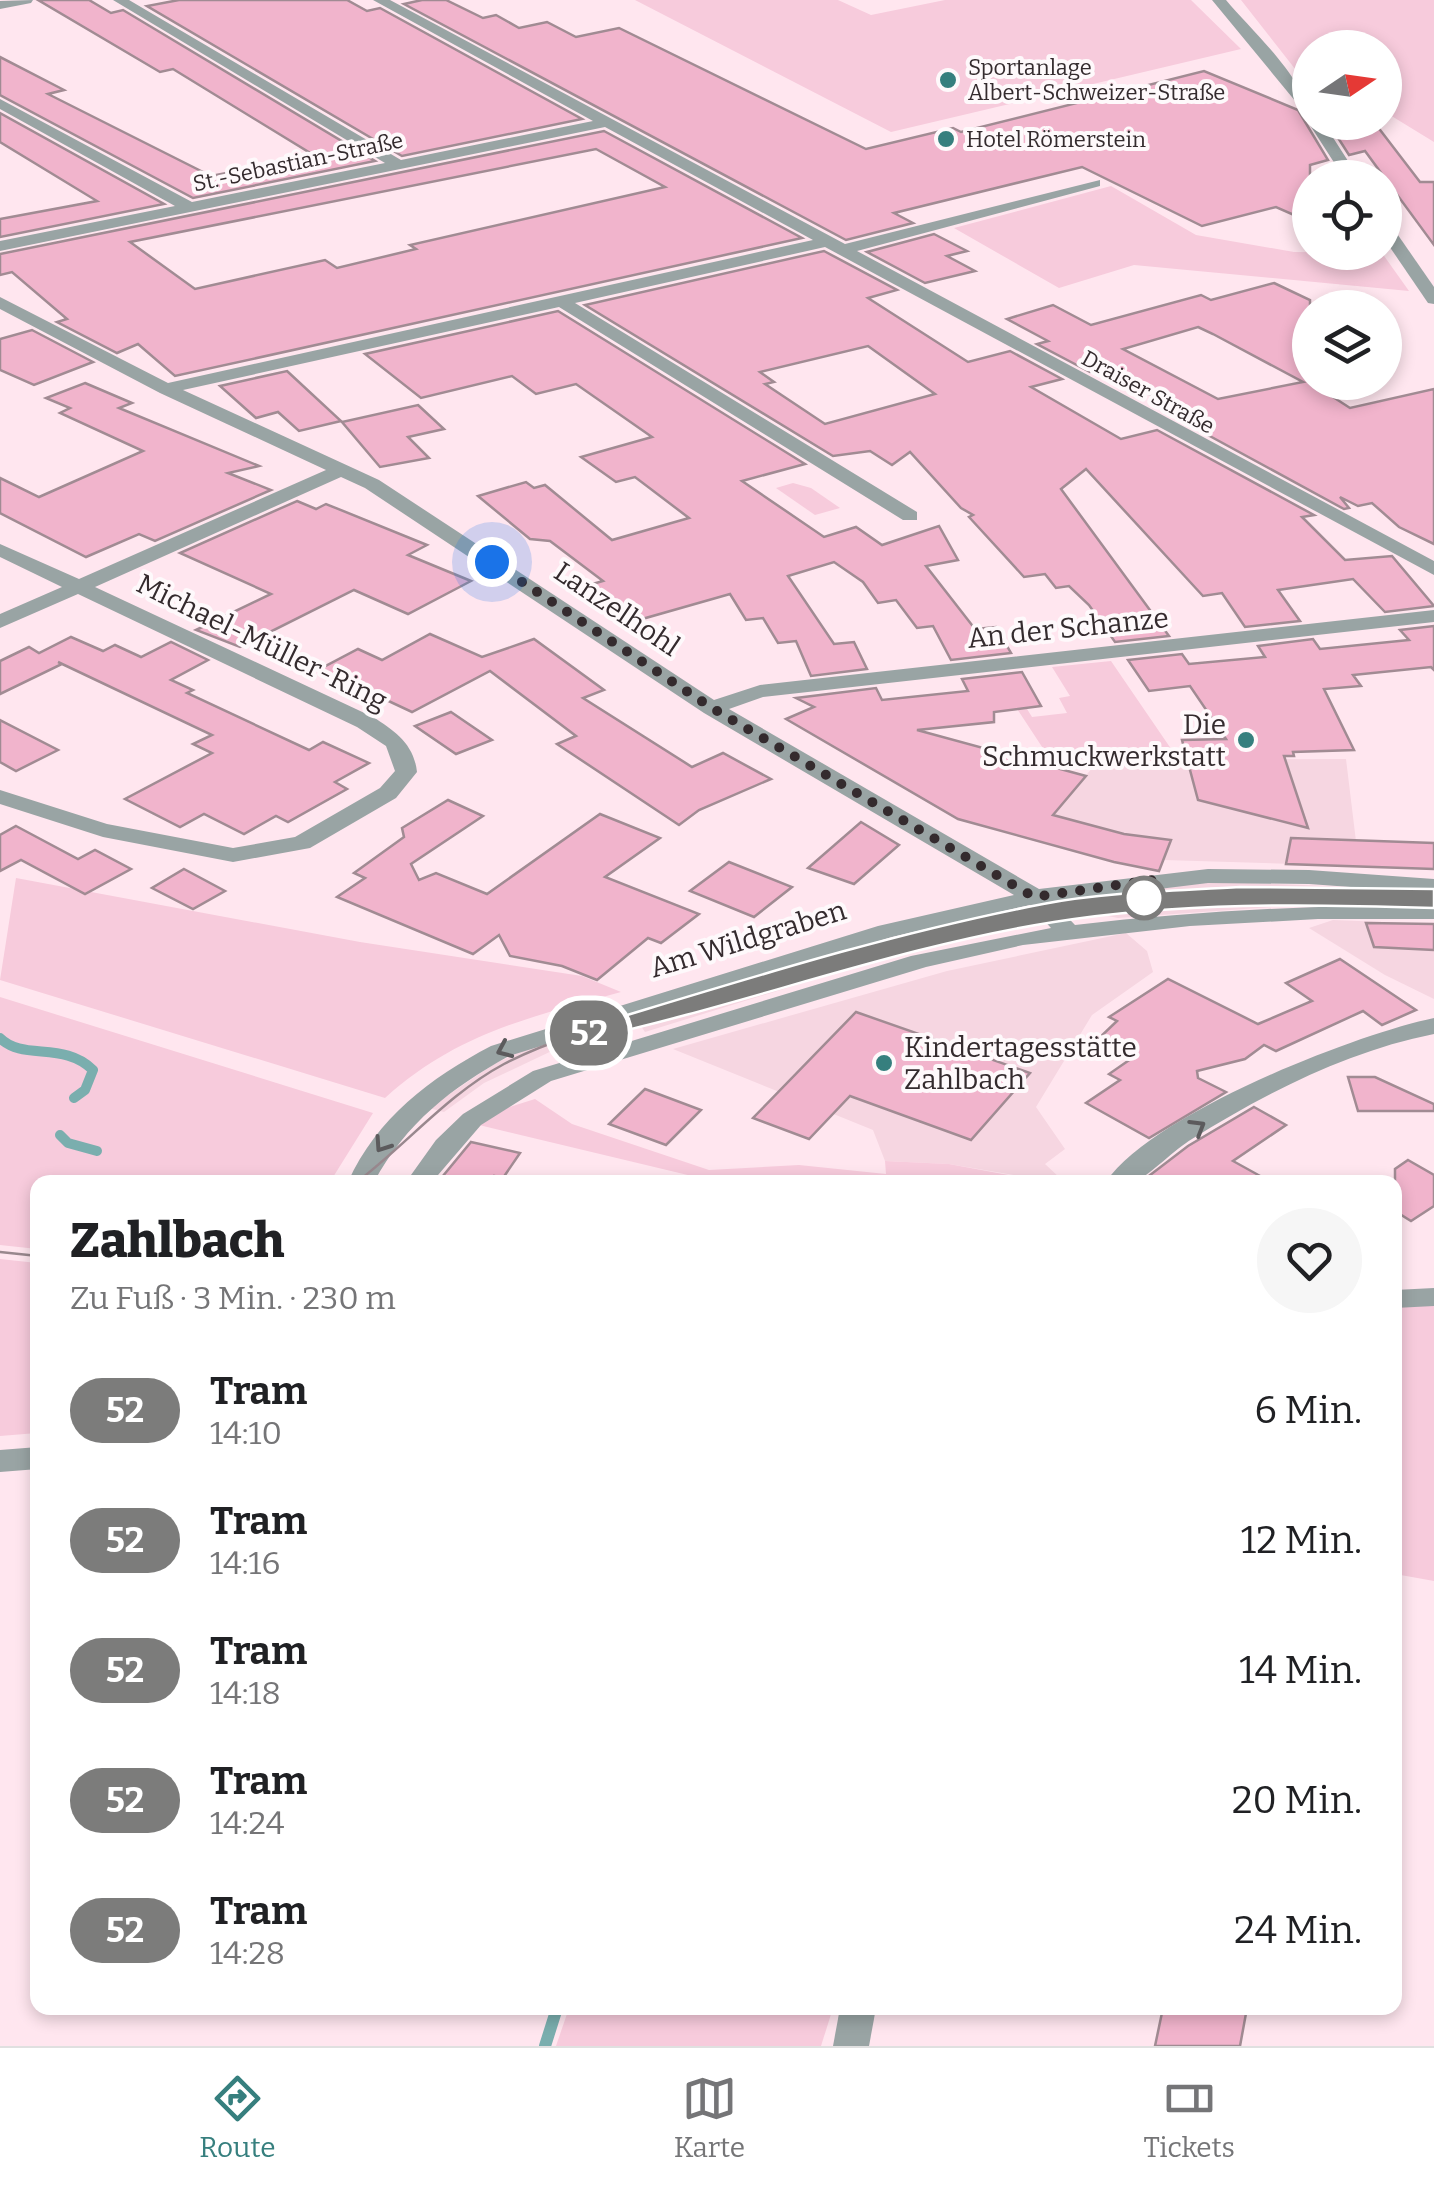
<!DOCTYPE html>
<html lang="de">
<meta charset="utf-8">
<style>
:root{--surface:#fff;--page:#f6f6f6;--text:#202124;--muted:#757577;--line:#e0e0e0;--accent:#367f7e}
body{margin:0;font-family:Bitter,serif;background:var(--page);color:var(--text);height:100vh;display:flex;flex-direction:column;font-size:38px;white-space:nowrap}
*{box-sizing:border-box;margin:0}
p{font-size:32px;color:var(--muted)}
.icon{flex:none;width:55px;height:55px;fill:none;stroke:currentColor;stroke-width:2;stroke-linecap:round;stroke-linejoin:round}
.map{position:relative;flex:1;overflow:hidden}
.side{position:absolute;left:30px;top:1175px;width:1372px;height:840px;display:flex;flex-direction:column;background:var(--surface);border-radius:20px;box-shadow:0 5px 15px #0003}
.side>*{flex:none}
.badge{padding:0 20px;border-radius:32px;font-size:35px;line-height:65px}
.needle{width:65px;rotate:77deg}
.fabs{position:absolute;left:1292px;top:30px;display:grid;gap:20px}
.fabs a{display:grid;place-items:center;width:110px;height:110px;border-radius:50%;background:var(--surface);box-shadow:0 5px 15px #0003;font-size:50px}
.you{position:absolute;width:50px;height:50px;margin:-25px;border:8px solid #fff;border-radius:50%;background:#1a73e8;box-shadow:0 0 0 15px #1a73e833}
.map>.badge{position:absolute;translate:-50% -50%;box-shadow:0 0 0 5px #fff}
.round{display:grid;place-items:center;flex:none;width:105px;height:105px;border-radius:52px;background:var(--page)}
.head{display:flex;align-items:center;justify-content:space-between;height:170px;padding:0 40px}
h1{font-size:48px;font-weight:800;line-height:75px}
ul{padding:0;list-style:none}
li{display:flex;align-items:center;gap:30px;height:130px;padding:0 40px}
li div{flex:1}
li b{display:block;font-size:38px}
li em{font-style:normal}
li .badge{min-width:110px;font-weight:700;text-align:center}
.menu{display:flex;justify-content:space-around;align-items:center;height:140px;border-top:2px solid var(--line);background:var(--surface);font-size:28px;color:var(--muted)}
.menu a{display:grid;justify-items:center;gap:5px}
.menu .current{color:var(--accent)}
.map>svg:first-child{display:block}
.built{fill:#f6d6e1}
.green{fill:#f7cbdc}
.lines{fill:none;stroke-linecap:round;stroke-linejoin:round}
.stream-far1{stroke:#7aaeae;stroke-width:10}
.stream{stroke:#7aaeae;stroke-width:12}
.building{fill:#f1b4cc;stroke:#a18b93;stroke-width:2.5;fill-rule:evenodd}
.minor{fill:#99a4a4;fill-rule:evenodd}
.tram{stroke:#99888e;stroke-width:2.5}
.oneway{stroke:#5c5b5d}
.line{fill:#7c7c7b;stroke:#fff;stroke-width:2.5}
.walk{stroke:#342b2e;stroke-width:10;stroke-dasharray:0 18}
.poi-dot{fill:#367f7e;stroke:#fef9fb;stroke-width:4}
.stop-dot{fill:#fff;stroke:#7c7c7b;stroke-width:5}
.labels{text-anchor:middle;dominant-baseline:central;stroke-width:8;stroke-linejoin:round;paint-order:stroke}
.far-poi-label{font-size:22px;fill:#342b2e;stroke:#fef9fb;text-anchor:start}
.far-street-label{font-size:22px;fill:#342b2e;stroke:#fef9fb}
.street-label{font-size:28px;fill:#342b2e;stroke:#fef9fb}
.poi-label{font-size:28px;fill:#342b2e;stroke:#fef9fb;text-anchor:end}
</style>
<div class="map">
<svg width="1434" height="2046" viewBox="0 0 1434 2046">
<rect width="100%" height="100%" fill="#ffe6ef"/>
<g class="built">
<polygon points="1346,759 1359,866 1164,860 1159,871 1031,840 1099,760"/>
<polygon points="1222,882 1434,890 1434,906 1285,902 1285,906 1118,918 1093,913 1085,901 1182,884"/>
<polygon points="983,917 994,932 861,965 645,1032 641,1026 558,1048 484,1083 444,1112 429,1108 494,1064 526,1049 866,944"/>
<polygon points="1333,920 1434,924 1434,999 1385,975 1309,928"/>
<polygon points="1126,933 1147,951 1153,972 1092,1015 1036,1107 1065,1149 1045,1164 1060,1178 1055,1182 949,1164 885,1161 873,1130 673,1049 947,971"/>
</g>
<g class="green">
<polygon points="635,0 838,0 871,15 945,0 1191,0 1241,49 891,132"/>
<polygon points="1241,0 1434,0 1434,142 1385,112 1385,48 1310,48 1310,88"/>
<polygon points="1111,186 1196,235 1294,252 1382,253 1409,291 1134,265 1059,288 954,228"/>
<polygon points="793,483 811,488 840,508 815,515 776,488"/>
<polygon points="1111,661 1178,759 1050,759 1004,689 1014,688 1032,717 1067,713 1059,698 1070,696 1052,667"/>
<path d="M16,878l344,64 222,34 39,16c-90,25 -164,41 -236,106l-385,-118z"/>
<polygon points="0,997 373,1113 330,1182 38,1182 37,1249 0,1245"/>
<polygon points="535,1099 572,1124 709,1170 799,1165 886,1174 885,1161 949,1164 1046,1182 717,1182 479,1125 506,1108"/>
<polygon points="0,1259 37,1263 37,1433 0,1436"/>
<polygon points="1434,1303 1434,1581 1395,1574 1395,1306"/>
<polygon points="569,2008 833,2008 821,2046 556,2046"/>
</g>
<g class="lines">
<g class="stream-far1">
<path d="M0,1038c23,23 64,3 93,32l-8,20 -11,8"/>
<polyline points="60,1135 68,1143 97,1151"/>
</g>
<polyline class="stream" points="545,2046 557,2008"/>
</g>
<g class="building">
<polygon points="38,0 89,0 111,13 123,10 375,161 193,198 0,95 0,57 64,90 48,94 211,176 315,156 173,69 160,72"/>
<polygon points="179,0 347,0 367,11 380,8 582,119 402,156 147,6"/>
<polygon points="422,0 446,0 483,18 496,15 519,28 547,22 576,37 619,28 866,149 953,128 961,132 1204,71 1298,110 1328,160 1310,165 1310,222 1276,207 1202,226 1082,167 894,213 913,223 846,240 404,4"/>
<polygon points="0,113 164,204 0,237 0,219 97,201 0,142"/>
<polygon points="1328,122 1374,122 1420,182 1434,182 1434,245 1365,151 1349,155"/>
<path d="M604,131l198,107 -627,138 -37,-32 -21,9 -60,-31 10,-3 -55,-47 -12,3v-21zM596,149l69,38 -255,58 6,4 -79,19 -12,-8 -130,29 -65,-47z"/>
<polygon points="934,234 967,251 947,256 975,271 925,283 867,252"/>
<path d="M824,251l73,39 -29,8 100,64 42,-11 52,28 -31,8 90,52 36,-9 157,85 -12,2 43,43 47,-4 42,50 -49,6 -32,-33 -75,11 22,31 -55,6 -23,-34 -19,3 -117,-127 -25,20 108,147 -54,6 -26,-37 -20,-19 -13,2 -11,-14 -21,3 -55,-60 4,-2 -12,-7 -51,-56 -18,13 -22,-14 -37,5 -248,-151zM868,346l67,48 -110,30 -60,-40 9,-2 -14,-10z"/>
<path d="M1274,283l36,17v82l40,26 84,-19v155l-35,-17 -27,-24 -14,3 -18,-9 9,11 -5,1 -160,-87 12,-3 -95,-50 -11,3 -53,-28 11,-3 -41,-22 46,-14 38,20 110,-30 10,5zM1198,327l15,7 90,48 -85,17 -95,-50z"/>
<polygon points="558,311 805,464 742,481 824,537 856,527 882,545 939,526 958,560 926,566 975,629 996,627 1011,653 951,660 933,626 917,628 896,600 878,603 863,582 834,562 788,576 834,644 854,642 867,669 811,676 796,641 778,643 763,618 746,620 730,594 628,623 619,616 613,618 581,593 587,591 582,587 603,581 550,541 530,539 478,496 526,482 534,488 545,485 612,540 689,518 635,477 616,482 581,457 652,437 576,384 536,394 512,376 421,398 365,354"/>
<polygon points="32,330 93,362 34,385 0,370 0,339"/>
<polygon points="287,371 341,421 299,431 278,412 256,418 220,386"/>
<polygon points="85,383 132,403 119,408 259,466 228,473 271,490 155,541 139,534 86,557 0,513 0,478 39,497 143,451 60,413 70,408 46,398"/>
<polygon points="418,405 444,429 408,437 429,458 380,467 342,422"/>
<polygon points="297,501 316,509 326,504 427,545 408,555 471,581 408,614 354,590 240,647 196,630 271,594 180,553"/>
<polygon points="1434,626 1434,670 1431,667 1353,675 1361,686 1324,689 1354,750 1293,752 1294,756 1284,756 1308,828 1198,800 1182,740 1226,739 1190,686 1149,691 1128,660 1182,654 1189,664 1265,657 1258,646 1313,639 1320,649 1409,640 1400,630"/>
<polygon points="430,634 482,657 534,639 604,690 583,698 692,767 723,753 771,779 699,810 679,825 557,744 576,736 490,671 412,712 320,669 358,649 382,660"/>
<polygon points="71,637 103,651 115,645 141,657 171,642 208,660 171,680 193,690 187,693 309,750 323,742 369,763 335,782 347,789 288,822 276,816 244,834 204,814 180,827 125,799 212,753 193,744 212,735 58,662 62,664 0,694 0,661 29,647 39,653"/>
<polygon points="1022,672 1041,706 994,712 994,722 917,730 1086,776 1053,815 1124,834 1171,840 1159,871 1114,862 958,819 786,719 814,707 796,698 876,688 882,700 968,691 962,679"/>
<polygon points="451,712 492,740 456,754 415,726"/>
<polygon points="0,720 58,750 16,771 0,762"/>
<polygon points="448,800 483,816 411,864 419,880 436,873 487,894 600,814 660,838 605,877 699,914 661,943 648,938 597,980 562,966 510,956 499,935 473,954 337,897 365,878 354,873 404,837 402,828"/>
<polygon points="861,822 899,845 854,884 808,868"/>
<polygon points="16,826 78,859 95,850 131,869 85,894 21,860 0,871 0,835"/>
<polygon points="1291,838 1434,843 1434,869 1286,864"/>
<polygon points="729,862 792,887 754,917 690,891"/>
<polygon points="184,869 225,891 193,909 152,888"/>
<polygon points="1366,923 1434,924 1434,950 1374,947"/>
<polygon points="1340,959 1416,1010 1382,1025 1363,1011 1276,1051 1264,1045 1245,1059 1197,1071 1198,1078 1226,1092 1149,1138 1086,1103 1120,1080 1109,1074 1135,1056 1096,1041 1117,1021 1109,1017 1168,979 1258,1024 1312,1001 1286,983"/>
<polygon points="856,1012 1030,1073 971,1140 850,1096 809,1139 753,1118"/>
<polygon points="1348,1077 1375,1077 1434,1104 1434,1111 1358,1111"/>
<polygon points="645,1089 701,1110 666,1145 609,1124"/>
<polygon points="1254,1107 1286,1125 1233,1161 1271,1182 1141,1182 1188,1146"/>
<polygon points="471,1142 520,1153 503,1178 494,1176 490,1182 438,1182"/>
<polygon points="1408,1160 1434,1175 1434,1206 1411,1221 1395,1211 1395,1169"/>
<polygon points="1163,2008 1247,2008 1240,2046 1155,2046"/>
</g>
<g class="lines">
<g class="minor">
<polygon points="33,0 31,3 0,9 0,1"/>
<path d="M113,0h16l272,160 192,-39 -220,-121h17l455,244 255,-64v6l-243,65 577,310v14l-609,-328 -250,56 342,209v8h-14l-344,-213 -376,83 196,90 335,220 46,-15 674,-75v12l-671,75 -34,12 310,180 169,-20 101,1 125,9v14l-125,-9 -101,-1 -155,19 22,23c120,-14 238,-20 359,-20v14h-116l-128,7 -167,19 -97,22 -375,114 -70,44 -49,57h-26l30,-42 27,-26 70,-43 378,-115 140,-28 -21,-23 -138,32 -383,119c-58,32 -103,67 -135,126h-26c29,-64 82,-104 143,-136l387,-120 136,-31 -310,-182 -339,-225 -24,-11 -246,110 278,130c22,14 41,27 44,55l-21,26 -86,50 -77,14 -130,-25 -103,-33v-14l107,34 126,24 62,-11 85,-49 15,-17 -9,-25 -29,-19 -279,-133 -78,34v-14l62,-27 -62,-30v-13l79,35 247,-109 -166,-77 -160,-84v-12l168,86 645,-143 -208,-113 -605,124v-10l175,-35 -175,-97v-10l192,103 193,-39z"/>
<path d="M1212,0h14c26,31 84,83 84,122h13l36,56h-15l-36,-56 2,-3z"/>
<polygon points="1385,223 1391,225 1434,287 1434,304 1428,303 1385,240"/>
<path d="M1434,1018v16c-86,17 -168,59 -242,105 -17,10 -41,35 -56,42 -7,4 -22,2 -30,1 46,-68 247,-147 328,-164z"/>
<polygon points="1434,1288 1434,1306 1395,1308 1395,1290"/>
<polygon points="38,1447 38,1469 0,1472 0,1450"/>
<polygon points="840,2008 876,2008 869,2046 833,2046"/>
</g>
<g class="tram">
<path d="M357,1182c50,-38 91,-88 147,-118 63,-33 134,-46 201,-66 70,-21 139,-45 211,-62 171,-41 343,-53 518,-41"/>
<polyline points="0,1252 38,1256"/>
</g>
</g>
<defs><path id="oneway-chevron" d="M-2-3.5L2.5 0L-2 3.5" fill="none" stroke-width="1.6" stroke-linecap="round" stroke-linejoin="round" transform="scale(2.5)"/></defs>
<g class="oneway">
<use href="#oneway-chevron" transform="translate(504 1050) rotate(156)"/>
<use href="#oneway-chevron" transform="translate(1198 1127) rotate(-31)"/>
<use href="#oneway-chevron" transform="translate(382 1145) rotate(124)"/>
</g>
<path class="line" d="M1240,887l194,2v19c-127,-4 -254,-6 -380,14 -159,25 -309,83 -466,117l-10,-6 3,-4c153,-46 305,-95 462,-125 64,-12 131,-13 197,-17z"/>
<g class="lines">
<polyline class="walk" points="492,562 712,708 1034,897 1153,880 1144,898"/>
</g>
<g class="poi-dot">
<circle cx="948" cy="80" r="10"/>
<circle cx="946" cy="139" r="10"/>
<circle cx="1246" cy="740" r="10"/>
<circle cx="884" cy="1063" r="10"/>
</g>
<circle class="stop-dot" cx="1144" cy="898" r="20"/>
<g class="labels">
<g class="far-poi-label">
<text x="968" y="67">Sportanlage<tspan x="968" dy="25">Albert-Schweizer-Straße</tspan></text>
<text x="966" y="139">Hotel Römerstein</text>
</g>
<g class="far-street-label">
<text transform="translate(298 162) rotate(-12)">St.-Sebastian-Straße</text>
<text transform="translate(1148 392) rotate(29)">Draiser Straße</text>
</g>
<g class="street-label">
<text transform="translate(617 609) rotate(34)">Lanzelhohl</text>
<text transform="translate(1068 628) rotate(-6)">An der Schanze</text>
<text transform="translate(262 642) rotate(26)">Michael-Müller-Ring</text>
<text transform="translate(748 939) rotate(-17)">Am Wildgraben</text>
</g>
<g class="poi-label">
<text x="1226" y="724">Die<tspan x="1226" dy="32">Schmuckwerkstatt</tspan></text>
<text x="904" y="1047" text-anchor="start">Kindertagesstätte<tspan x="904" dy="32">Zahlbach</tspan></text>
</g>
</g>
</svg>
<div class="fabs">
<a><svg class="needle" viewBox="-14 -14 28 28"><path d="M0-13l5 13h-10z" fill="#e53935"/><path d="M0 13l5-13h-10z" fill="#757577"/></svg></a>
<a><svg class="icon" aria-label="locate" viewBox="0 0 24 24"><circle cx="12" cy="12" r="6"/><path d="M12 2v4M12 18v4M2 12h4M18 12h4"/></svg></a>
<a><svg class="icon" aria-label="layers" viewBox="0 0 24 24"><path d="M12 4l9 5-9 5-9-5zM3 14l9 5 9-5"/></svg></a>
</div>
<div class="you" style="left:492px;top:562px"></div>
<b class="badge" style="left:589px;top:1033px;background:#7c7c7b;color:#fff">52</b>
<section class="side">
<div class="head"><div><h1>Zahlbach</h1><p>Zu Fuß · 3 Min. · 230 m</p></div><a class="round"><svg class="icon" aria-label="heart" viewBox="0 0 24 24"><path d="M12 20l-8-8c-3-5 5-10 8-4 3-6 11-1 8 4z"/></svg></a></div>
<ul>
<li><span class="badge" style="background:#7c7c7b;color:#fff">52</span><div><b>Tram</b><p>14:10</p></div><em>6 Min.</em></li>
<li><span class="badge" style="background:#7c7c7b;color:#fff">52</span><div><b>Tram</b><p>14:16</p></div><em>12 Min.</em></li>
<li><span class="badge" style="background:#7c7c7b;color:#fff">52</span><div><b>Tram</b><p>14:18</p></div><em>14 Min.</em></li>
<li><span class="badge" style="background:#7c7c7b;color:#fff">52</span><div><b>Tram</b><p>14:24</p></div><em>20 Min.</em></li>
<li><span class="badge" style="background:#7c7c7b;color:#fff">52</span><div><b>Tram</b><p>14:28</p></div><em>24 Min.</em></li>
</ul>
</section>
</div>
<nav class="menu">
<a class="current"><svg class="icon" aria-label="directions" viewBox="0 0 24 24"><path d="M12 3l9 9-9 9-9-9zM9 14v-3h6M13 9l2 2-2 2"/></svg>Route</a>
<a><svg class="icon" aria-label="map" viewBox="0 0 24 24"><path d="M3 6l6-2 6 2 6-2v14l-6 2-6-2-6 2zM9 4v14M15 6v14"/></svg>Karte</a>
<a><svg class="icon" aria-label="tickets" viewBox="0 0 24 24"><path d="M3 7h18v10H3zM15 7v10"/></svg>Tickets</a>
</nav>
